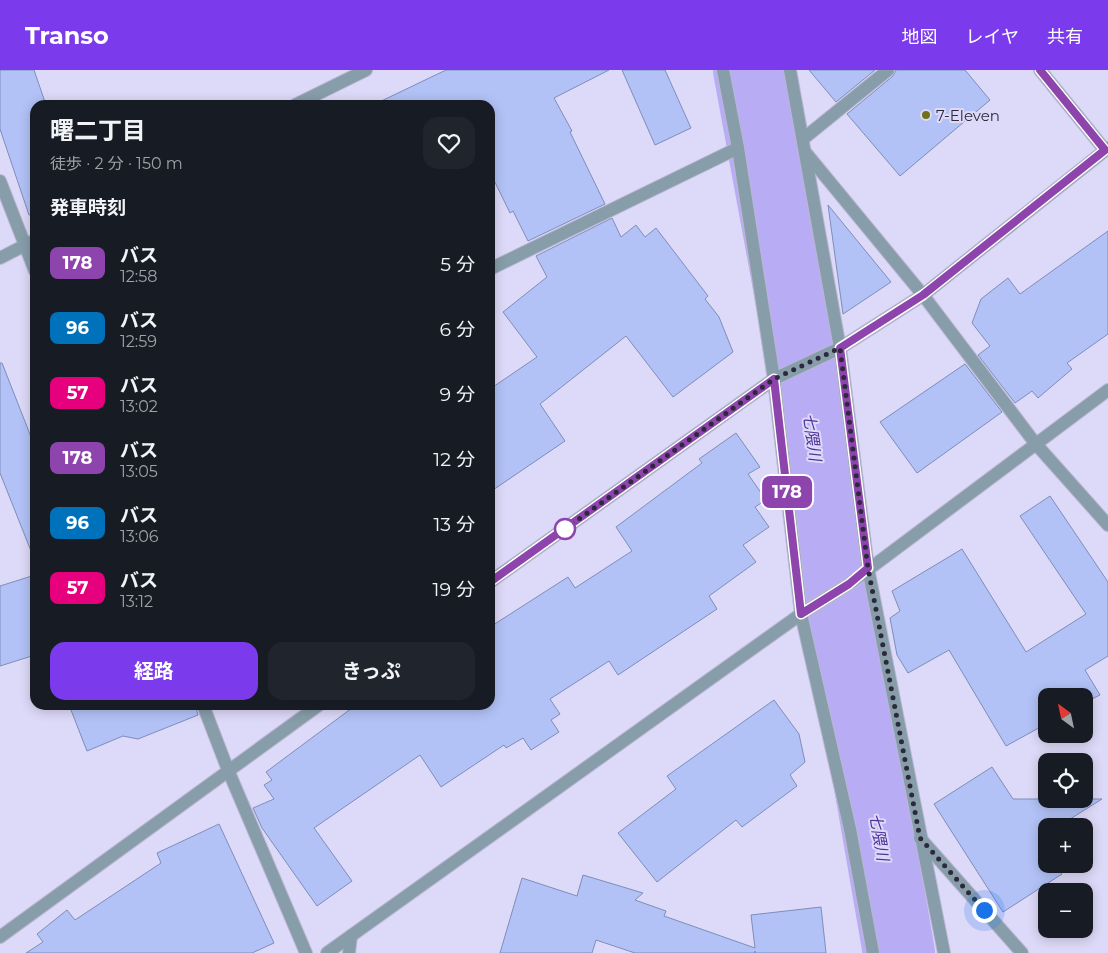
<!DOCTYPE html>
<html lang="ja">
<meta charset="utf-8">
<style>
:root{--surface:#171b24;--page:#20242c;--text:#f1f3f6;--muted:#9ea1a6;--accent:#7c3aed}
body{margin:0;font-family:Montserrat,"Noto Sans JP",sans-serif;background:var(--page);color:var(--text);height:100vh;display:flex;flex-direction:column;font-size:19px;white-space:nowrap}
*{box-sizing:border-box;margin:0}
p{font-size:16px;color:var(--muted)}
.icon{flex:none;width:28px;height:28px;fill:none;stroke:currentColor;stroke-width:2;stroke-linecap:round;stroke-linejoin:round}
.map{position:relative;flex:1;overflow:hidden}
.sheet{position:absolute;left:30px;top:30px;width:465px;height:610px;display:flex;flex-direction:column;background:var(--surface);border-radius:15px;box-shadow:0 2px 12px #0003}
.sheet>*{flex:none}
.badge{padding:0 10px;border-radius:8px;font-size:18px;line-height:32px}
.needle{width:32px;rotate:327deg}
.fabs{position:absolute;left:1038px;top:618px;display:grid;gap:10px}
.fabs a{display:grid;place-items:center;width:55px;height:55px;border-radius:10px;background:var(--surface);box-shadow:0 2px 12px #0003;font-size:25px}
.you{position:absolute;width:25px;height:25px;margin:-12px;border:4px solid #fff;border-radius:50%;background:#1a73e8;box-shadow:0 0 0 8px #1a73e833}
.map>.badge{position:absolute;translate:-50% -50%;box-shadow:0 0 0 2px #fff}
h2{padding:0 20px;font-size:19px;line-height:45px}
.round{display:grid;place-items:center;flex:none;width:52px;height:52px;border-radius:15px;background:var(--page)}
.summary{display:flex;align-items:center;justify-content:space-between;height:85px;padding:0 20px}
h1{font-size:24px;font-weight:700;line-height:38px}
.primary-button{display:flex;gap:10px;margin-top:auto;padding:10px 20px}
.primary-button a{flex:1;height:58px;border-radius:15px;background:var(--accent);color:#fff;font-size:20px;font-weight:700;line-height:58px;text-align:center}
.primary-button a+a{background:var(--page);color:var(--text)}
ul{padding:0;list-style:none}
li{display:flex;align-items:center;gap:15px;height:65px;padding:0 20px}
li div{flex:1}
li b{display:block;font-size:19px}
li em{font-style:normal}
li .badge{min-width:55px;font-weight:700;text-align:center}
header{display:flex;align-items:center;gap:30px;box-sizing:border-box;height:70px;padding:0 25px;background:var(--accent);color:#fff}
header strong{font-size:24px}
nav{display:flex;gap:28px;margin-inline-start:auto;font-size:18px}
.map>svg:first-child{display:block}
.water{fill:#b8adf4;stroke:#8e85bd}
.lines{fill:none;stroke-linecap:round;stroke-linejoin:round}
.river{stroke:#b8adf4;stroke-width:72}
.building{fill:#b2c2f6;stroke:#7f8dba}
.minor-casing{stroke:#bab6d2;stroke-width:14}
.minor{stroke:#879eaa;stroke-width:12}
.line-casing{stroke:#fff;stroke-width:11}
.line{stroke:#8e44ad;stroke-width:8}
.walk{stroke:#2c293c;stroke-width:5;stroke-dasharray:0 9}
.poi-dot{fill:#707217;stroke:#ddd9f8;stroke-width:2}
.stop-dot{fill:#fff;stroke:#8e44ad;stroke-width:2.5}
.labels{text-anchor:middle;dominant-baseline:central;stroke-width:4;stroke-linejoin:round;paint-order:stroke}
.poi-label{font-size:15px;fill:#2c293c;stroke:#ddd9f8;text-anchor:start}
.water-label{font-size:16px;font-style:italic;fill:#4f3398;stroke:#ddd9f8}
</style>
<header>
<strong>Transo</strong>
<nav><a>地図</a><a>レイヤ</a><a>共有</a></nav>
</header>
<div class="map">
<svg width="1108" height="883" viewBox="0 0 1108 883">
<rect width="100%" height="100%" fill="#ddd9f8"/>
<g class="water">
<polygon points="735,0 769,0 815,256 783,265"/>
<polygon points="818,324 844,450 809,470 791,340"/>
</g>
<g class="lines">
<polyline class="river" points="749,0 793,238 819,421 899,883"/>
</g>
<g class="building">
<polygon points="0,0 34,0 46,35 35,35 35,144 29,145 0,59"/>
<polygon points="446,0 609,0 554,28 572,61 570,62 605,134 528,171 513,141 510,143 490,102 490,35 373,35"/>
<polygon points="622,0 665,0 691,58 655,75"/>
<polygon points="809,0 875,0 836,32"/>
<polygon points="896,0 965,0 990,30 900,106 847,44 893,6"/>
<polygon points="828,135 891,212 843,244"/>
<polygon points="612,148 621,167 636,155 645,167 656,158 708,226 705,229 719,247 733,282 673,327 626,266 540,334 565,371 490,422 490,319 537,287 503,242 547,207 536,186"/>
<polygon points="1108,161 1108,264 1067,293 1072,299 1038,328 1032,321 1015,333 978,285 990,276 972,253 981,229 1008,208 1020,224"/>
<polygon points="0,293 2,293 35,377 33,486 0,403"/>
<polygon points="965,294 1002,342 917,403 880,352"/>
<polygon points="736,363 760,397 748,404 766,430 755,437 769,457 743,475 756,492 709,526 717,539 618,605 609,591 550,629 560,644 551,650 559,662 531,680 523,668 506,678 504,675 441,717 420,685 314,758 352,811 317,836 262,758 253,738 274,729 264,715 272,710 266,702 356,635 490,635 490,557 568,507 575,518 632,481 616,457 702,393 699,389"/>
<polygon points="1050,426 1108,512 1108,586 1085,600 1100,625 1084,633 1084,626 1046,626 1046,654 1006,676 949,580 908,603 897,585 890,548 900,541 892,521 962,479 1026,582 1086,544 1020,446"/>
<polygon points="35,505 35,585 0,596 0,516"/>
<polygon points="774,630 799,664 805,692 790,705 797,716 742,757 736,750 657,812 618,763 676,719 667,706"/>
<polygon points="69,635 195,635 198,645 138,669 123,666 87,681"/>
<polygon points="992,697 1013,729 1102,729 1059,756 1046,756 1046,764 1038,769 1046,781 1046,794 1055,794 1062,804 1003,842 934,734"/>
<polygon points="219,754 274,873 252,883 26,883 43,872 37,864 67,840 75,850 161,793 157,783"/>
<polygon points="583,805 643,823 635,830 666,841 664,846 755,878 751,845 821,837 826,883 755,883 755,881 755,883 635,883 596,870 592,883 500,883 522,808 577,826"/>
</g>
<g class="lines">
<g class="minor-casing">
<g id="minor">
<polyline points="723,0 738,78 774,309 801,544 850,759 873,883"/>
<polyline points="790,0 840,278 868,498 944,883"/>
<polyline points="1040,0 1105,80"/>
<polyline points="295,35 366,0"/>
<polyline points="803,69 888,0"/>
<polyline points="806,83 923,225 1035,373 1108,455"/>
<polyline points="0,111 35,201"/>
<polyline points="0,188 35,170"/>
<polyline points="490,199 738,78"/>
<polyline points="490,512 774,309 840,278 923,225 1108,78"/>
<polyline points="203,635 228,700 306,883"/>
<polyline points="920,768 1022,883"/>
<polyline points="0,867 319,635"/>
<polyline points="327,883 801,544 849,514 1108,320"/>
<polyline points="349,883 351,866"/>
</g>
</g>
<use href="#minor" class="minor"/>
</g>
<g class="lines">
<g class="line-casing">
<polyline id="line" points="490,512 774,309 801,544 849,514 868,498 840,278 923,225 1105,80 1040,0"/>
</g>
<use href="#line" class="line"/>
<polyline class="walk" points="565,459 774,309 840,278 868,498 920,768 984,840"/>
</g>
<circle class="poi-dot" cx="926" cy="45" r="5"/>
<circle class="stop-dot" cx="565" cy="459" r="10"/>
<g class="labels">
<g class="poi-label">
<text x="936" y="45">7-Eleven</text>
</g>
<g class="water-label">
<text transform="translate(812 367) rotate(82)">七隈川</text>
<text transform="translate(879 767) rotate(80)">七隈川</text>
</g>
</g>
</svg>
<div class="fabs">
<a><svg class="needle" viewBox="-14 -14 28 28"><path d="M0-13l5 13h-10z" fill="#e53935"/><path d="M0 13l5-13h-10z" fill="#9ea1a6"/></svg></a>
<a><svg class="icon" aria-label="locate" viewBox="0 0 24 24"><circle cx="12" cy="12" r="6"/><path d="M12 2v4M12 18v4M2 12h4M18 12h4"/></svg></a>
<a>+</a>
<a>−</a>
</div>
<div class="you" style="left:984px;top:840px"></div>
<b class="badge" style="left:787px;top:422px;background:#8e44ad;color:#fff">178</b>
<section class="sheet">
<div class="summary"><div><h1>曙二丁目</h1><p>徒歩 · 2 分 · 150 m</p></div><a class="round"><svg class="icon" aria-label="heart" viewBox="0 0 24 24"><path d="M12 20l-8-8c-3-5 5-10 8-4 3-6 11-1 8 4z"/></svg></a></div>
<h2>発車時刻</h2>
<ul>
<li><span class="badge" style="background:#8e44ad;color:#fff">178</span><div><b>バス</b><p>12:58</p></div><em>5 分</em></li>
<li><span class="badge" style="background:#0072bc;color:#fff">96</span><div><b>バス</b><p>12:59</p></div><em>6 分</em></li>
<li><span class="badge" style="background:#e6007e;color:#fff">57</span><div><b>バス</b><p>13:02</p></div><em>9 分</em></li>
<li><span class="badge" style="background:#8e44ad;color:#fff">178</span><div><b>バス</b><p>13:05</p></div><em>12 分</em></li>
<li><span class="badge" style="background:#0072bc;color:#fff">96</span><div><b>バス</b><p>13:06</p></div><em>13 分</em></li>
<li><span class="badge" style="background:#e6007e;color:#fff">57</span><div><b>バス</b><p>13:12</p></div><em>19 分</em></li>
</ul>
<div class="primary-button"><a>経路</a><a>きっぷ</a></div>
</section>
</div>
